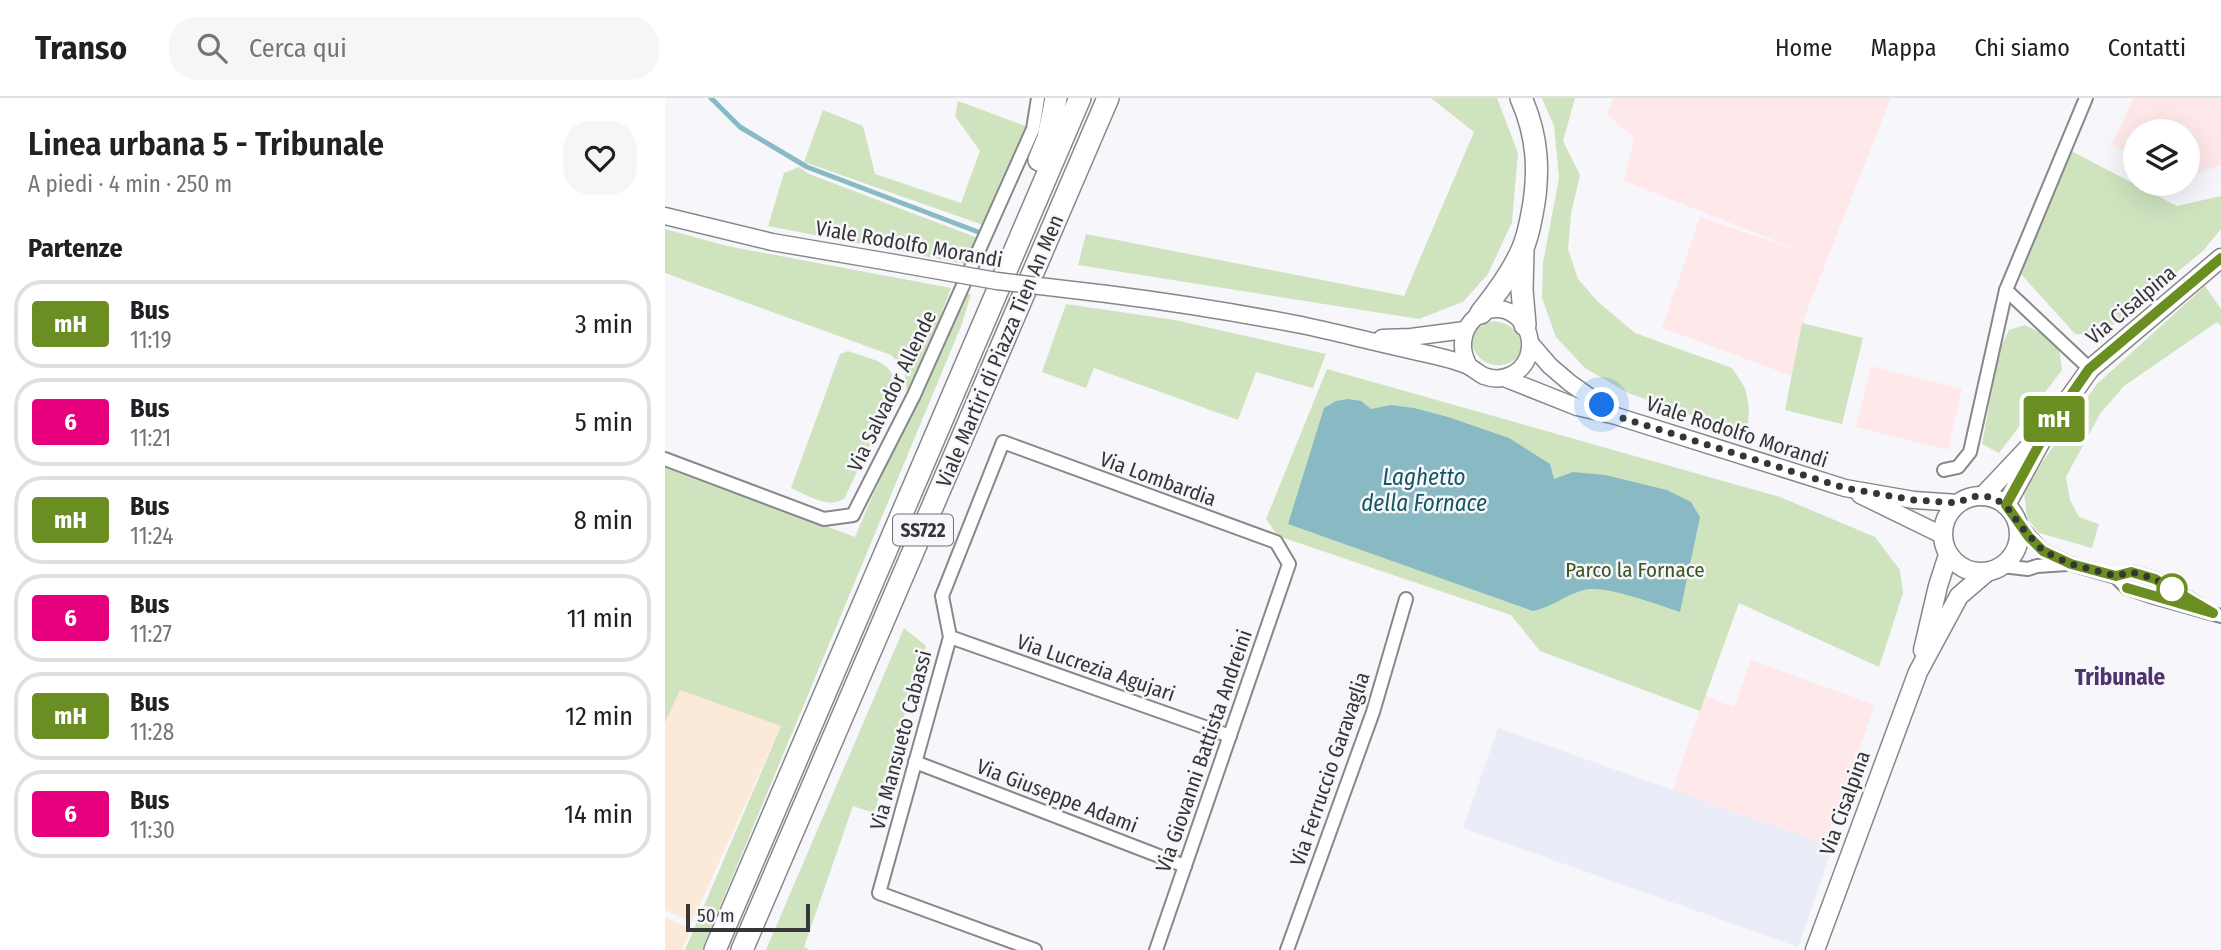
<!DOCTYPE html>
<html lang="it">
<meta charset="utf-8">
<style>
:root{--surface:#fff;--page:#f6f6f6;--text:#202124;--muted:#757577;--line:#e0e0e0}
body{margin:0;font-family:"Fira Sans Condensed",sans-serif;background:var(--page);color:var(--text);height:100vh;display:flex;flex-direction:column;font-size:26px;white-space:nowrap}
*{box-sizing:border-box;margin:0}
p{font-size:23px;color:var(--muted)}
.icon{flex:none;width:38px;height:38px;fill:none;stroke:currentColor;stroke-width:2;stroke-linecap:round;stroke-linejoin:round}
.map{position:relative;flex:1;overflow:hidden}
.panel{display:flex;flex-direction:column;background:var(--surface);width:665px}
.panel>*{flex:none}
.badge{padding:0 14px;border-radius:5px;font-size:24px;line-height:46px}
.controls{position:absolute;left:1458px;top:21px;display:grid;gap:14px}
.controls a{display:grid;place-items:center;width:77px;height:77px;border-radius:50%;background:var(--surface);box-shadow:0 7px 28px #0002;font-size:35px}
.scale{position:absolute;left:21px;bottom:18px;width:124px;box-sizing:border-box;padding-left:7px;border:4px solid #363637;border-top:0;font-size:19px;line-height:24px;white-space:nowrap;color:#363637;-webkit-text-stroke:5px #f7f7fb;paint-order:stroke}
.you{position:absolute;width:35px;height:35px;margin:-18px;border:5px solid #fff;border-radius:50%;background:#1a73e8;box-shadow:0 0 0 10px #1a73e833}
.map>.badge{position:absolute;translate:-50% -50%;box-shadow:0 0 0 4px #fff}
h2{padding:0 28px;font-size:26px;line-height:63px}
.round{display:grid;place-items:center;flex:none;width:74px;height:74px;border-radius:28px;background:var(--page)}
.headline{display:flex;align-items:center;justify-content:space-between;height:119px;padding:0 28px}
h1{font-size:33px;font-weight:600;line-height:52px}
ul{padding:0;list-style:none}
li{display:flex;align-items:center;gap:21px;height:88px;margin:0 14px 10px;padding:0 14px;border:4px solid var(--line);border-radius:28px}
li div{flex:1}
li b{display:block;font-size:26px}
li em{font-style:normal}
li .badge{min-width:77px;font-weight:700;text-align:center}
header{display:flex;align-items:center;gap:42px;box-sizing:border-box;height:98px;padding:0 35px;background:var(--surface);border-bottom:2px solid var(--line)}
header strong{font-size:33px}
nav{display:flex;gap:38px;margin-inline-start:auto;font-size:24px}
.search{width:490px;height:63px;background:var(--page);display:flex;align-items:center;gap:18px;box-sizing:border-box;padding:0 24px;border-radius:28px;color:var(--muted);font-size:26px}
main{display:flex;flex:1;min-height:0}
.map>svg:first-child{display:block}
.commercial{fill:#fee8e9}
.built{fill:#eaecf7}
.education{fill:#fcead9}
.green{fill:#cfe3bf}
.water{fill:#89bac4}
.lines{fill:none;stroke-linecap:round;stroke-linejoin:round}
.stream{stroke:#89bac4;stroke-width:5}
.minor-casing{stroke:#88888b;stroke-width:16}
.tertiary-casing{stroke:#88888b;stroke-width:19}
.secondary-casing{stroke:#88888b;stroke-width:21}
.trunk-casing{stroke:#88888b;stroke-width:24}
.minor{stroke:#fff;stroke-width:12}
.tertiary{stroke:#fff;stroke-width:16}
.secondary{stroke:#fff;stroke-width:18}
.trunk{stroke:#fff;stroke-width:21}
.tertiary-bridge-casing{stroke:#88888b;stroke-width:19;stroke-linecap:butt}
.tertiary-bridge{stroke:#fff;stroke-width:16}
.line-casing{stroke:#fff;stroke-width:16}
.line{stroke:#6b8e23;stroke-width:10}
.walk{stroke:#363637;stroke-width:7;stroke-dasharray:0 12.6}
.stop-dot{fill:#fff;stroke:#6b8e23;stroke-width:3.5}
.labels{text-anchor:middle;dominant-baseline:central;stroke-width:5;stroke-linejoin:round;paint-order:stroke}
.shield{fill:#f7f7fb;stroke:#707072;stroke-width:2}
.shield-label{font-size:19px;font-weight:bold;fill:#363637}
.street-label{font-size:21px;fill:#363637;stroke:#f7f7fb}
.park-label{font-size:21px;fill:#3b5420;stroke:#f7f7fb}
.water-label{font-size:23px;font-style:italic;fill:#115762;stroke:#f7f7fb}
.neighbourhood-label{font-size:23px;font-weight:bold;fill:#4e336e;stroke:#f7f7fb}
</style>
<header>
<strong>Transo</strong>
<div class="search"><svg class="icon" aria-label="search" viewBox="0 0 24 24"><circle cx="10" cy="10" r="6"/><path d="M15 15l6 6"/></svg>Cerca qui</div>
<nav><a>Home</a><a>Mappa</a><a>Chi siamo</a><a>Contatti</a></nav>
</header>
<main>
<section class="panel">
<div class="headline"><div><h1>Linea urbana 5 - Tribunale</h1><p>A piedi · 4 min · 250 m</p></div><a class="round"><svg class="icon" aria-label="heart" viewBox="0 0 24 24"><path d="M12 20l-8-8c-3-5 5-10 8-4 3-6 11-1 8 4z"/></svg></a></div>
<h2>Partenze</h2>
<ul>
<li><span class="badge" style="background:#6b8e23;color:#fff">mH</span><div><b>Bus</b><p>11:19</p></div><em>3 min</em></li>
<li><span class="badge" style="background:#e6007e;color:#fff">6</span><div><b>Bus</b><p>11:21</p></div><em>5 min</em></li>
<li><span class="badge" style="background:#6b8e23;color:#fff">mH</span><div><b>Bus</b><p>11:24</p></div><em>8 min</em></li>
<li><span class="badge" style="background:#e6007e;color:#fff">6</span><div><b>Bus</b><p>11:27</p></div><em>11 min</em></li>
<li><span class="badge" style="background:#6b8e23;color:#fff">mH</span><div><b>Bus</b><p>11:28</p></div><em>12 min</em></li>
<li><span class="badge" style="background:#e6007e;color:#fff">6</span><div><b>Bus</b><p>11:30</p></div><em>14 min</em></li>
</ul>
</section>
<div class="map">
<svg width="1556" height="852" viewBox="0 0 1556 852">
<rect width="100%" height="100%" fill="#f7f7fb"/>
<g class="commercial">
<polygon points="948,0 1226,0 1137,225 1127,278 997,230 1035,119 1139,154 959,83 969,40 942,16"/>
<polygon points="1468,0 1556,0 1556,67 1523,79 1522,33 1470,33 1470,58 1447,47"/>
<polygon points="1206,268 1297,291 1283,352 1191,329"/>
<polygon points="1086,562 1210,607 1160,746 1007,693 1040,598 1069,609"/>
</g>
<polygon class="built" points="833,630 1160,746 1167,751 1133,849 798,730"/>
<g class="education">
<polygon points="14,591 116,628 27,824 0,812 0,625"/>
<polygon points="0,819 26,831 17,852 0,852"/>
</g>
<g class="green">
<polygon points="766,0 832,0 853,55 847,124 823,176 798,204 754,221 413,167 421,136 739,198 809,34"/>
<polygon points="877,0 910,0 898,43 915,77 906,116 903,151 913,181 933,204 970,235 1067,270 1080,290 1084,310 1083,328 1081,336 963,295 920,270 891,239 877,200 878,165 894,80 889,28"/>
<polygon points="293,3 363,29 318,127 139,64 158,12 198,28 210,76 296,105 315,53 290,18"/>
<polygon points="1406,53 1512,108 1556,98 1556,131 1538,153 1435,237 1410,236 1356,176"/>
<polygon points="134,69 144,76 313,140 300,166 103,128 119,75"/>
<polygon points="0,131 62,148 286,190 269,235 242,294 239,270 226,257 0,175"/>
<polygon points="1540,188 1556,211 1556,228 1552,224 1459,288 1435,316 1401,379 1405,402 1414,419 1434,426 1427,450 1374,435 1362,420 1359,394 1376,366 1432,286"/>
<path d="M300,195l6,1 -9,30 -260,626h-17l96,-224 -101,-36 -15,33v-258l190,72c34,-83 77,-161 110,-244z"/>
<polygon points="401,206 510,222 661,256 648,290 591,274 573,322 429,270 421,290 377,274"/>
<path d="M828,223c20,2 34,16 25,36 -18,16 -41,8 -47,-15l7,-15z"/>
<polygon points="1137,225 1198,240 1177,326 1120,312"/>
<polygon points="1360,227 1380,237 1394,250 1397,272 1334,355 1317,346 1334,253 1344,232"/>
<path d="M183,253c24,9 45,9 49,38l-53,110c-17,10 -36,-4 -53,-11l49,-134z"/>
<polygon points="662,271 1115,399 1210,439 1235,472 1238,495 1214,569 1074,505 1035,613 875,553 846,517 613,438 601,421"/>
<polygon points="239,530 261,548 209,715 188,708 139,849 145,852 101,852"/>
</g>
<path class="water" d="M683,301l13,2 10,8 20,-4 23,3 34,9 61,21 41,26 4,15 19,-7 32,3 62,15 24,12 9,15 -20,95c-21,-7 -76,-28 -96,-22 -19,5 -32,17 -51,21l-245,-87 36,-116 12,-7z"/>
<g class="lines">
<polyline class="stream" points="46,0 75,29 142,69 321,137"/>
<g class="minor-casing">
<g id="minor">
<polyline points="1421,0 1341,192 1425,271"/>
<polyline points="0,361 159,421 188,417 249,297 368,31 373,0"/>
<polyline points="1279,372 1293,369 1305,354 1341,192"/>
<polyline points="1352,424 1378,453 1406,466 1451,479 1462,490 1485,498 1556,518"/>
<polyline points="1337,468 1363,471 1372,468 1402,466"/>
<polyline points="1451,479 1466,474 1490,481 1533,506"/>
<polyline points="285,539 565,638"/>
<polyline points="250,664 520,768"/>
<polyline points="370,852 214,795 285,539 277,498 338,344 611,444 624,466 491,852"/>
<polyline points="622,852 708,614 741,501"/>
</g>
</g>
<g class="tertiary-casing">
<g id="tertiary">
<polyline points="0,118 107,144 224,164"/>
<path d="M442,196c63,8 126,18 189,30 36,7 72,17 109,25 20,5 42,8 61,16 7,3 12,8 18,11 18,7 37,-2 44,-19 4,-12 2,-25 -6,-35 -28,-34 -76,5 -53,44"/>
<polyline points="717,240 746,239 800,232"/>
<polyline points="866,246 885,268 905,285 946,314"/>
<polyline points="839,280 912,309 951,318 1180,390 1249,402 1293,405"/>
<polyline points="1195,397 1277,437"/>
</g>
</g>
<g class="secondary-casing">
<g id="secondary">
<circle cx="1316" cy="436" r="38"/>
<polyline points="1318,398 1368,345"/>
<polyline points="1341,407 1385,327 1425,271 1556,160"/>
<polyline points="1258,552 1273,488 1283,457"/>
<polyline points="1150,852 1253,574 1294,498 1322,474"/>
</g>
</g>
<g class="trunk-casing">
<g id="trunk">
<polyline points="374,62 383,40 391,0"/>
<polyline points="858,153 857,192 860,227"/>
<path d="M816,215c16,-20 31,-40 41,-63 5,-11 8,-25 10,-36 8,-41 6,-78 -11,-116"/>
<polyline points="50,852 415,0"/>
<polyline points="77,852 443,0"/>
</g>
</g>
<use href="#minor" class="minor"/>
<use href="#tertiary" class="tertiary"/>
<use href="#secondary" class="secondary"/>
<use href="#trunk" class="trunk"/>
<g class="tertiary-bridge-casing">
<polyline id="tertiary-bridge" points="224,164 332,183 442,196"/>
</g>
<use href="#tertiary-bridge" class="tertiary-bridge"/>
</g>
<g class="lines">
<g class="line-casing">
<polyline id="line" points="1462,490 1548,515 1490,481 1466,474 1451,478 1406,466 1378,453 1364,439 1341,407 1385,327 1424,271 1556,160"/>
</g>
<use href="#line" class="line"/>
<polyline class="walk" points="937,307 951,318 1180,390 1249,402 1293,405 1305,399 1318,398 1330,400 1348,415 1352,424 1378,453 1406,466 1451,478 1466,474 1490,481 1507,491"/>
</g>
<circle class="stop-dot" cx="1507" cy="491" r="14"/>
<g class="labels">
<rect class="shield" x="228" y="416.5" width="60" height="31" rx="5"/>
<g class="shield-label">
<text x="258" y="432">SS722</text>
</g>
<g class="street-label">
<text transform="translate(244 146) rotate(10)">Viale Rodolfo Morandi</text>
<text transform="translate(1466 207) rotate(-40)">Via Cisalpina</text>
<text transform="translate(335 253) rotate(-67)">Viale Martiri di Piazza Tien An Men</text>
<text transform="translate(227 293) rotate(-64)">Via Salvador Allende</text>
<text transform="translate(1072 334) rotate(18)">Viale Rodolfo Morandi</text>
<text transform="translate(493 381) rotate(20)">Via Lombardia</text>
<text transform="translate(431 570) rotate(19)">Via Lucrezia Agujari</text>
<text transform="translate(236 642) rotate(-75)">Via Mansueto Cabassi</text>
<text transform="translate(539 653) rotate(-71)">Via Giovanni Battista Andreini</text>
<text transform="translate(665 671) rotate(-71)">Via Ferruccio Garavaglia</text>
<text transform="translate(392 698) rotate(21)">Via Giuseppe Adami</text>
<text transform="translate(1180 705) rotate(-70)">Via Cisalpina</text>
</g>
<g class="park-label">
<text x="970" y="472">Parco la Fornace</text>
</g>
<g class="water-label">
<text x="759" y="379">Laghetto<tspan x="759" dy="26">della Fornace</tspan></text>
</g>
<g class="neighbourhood-label">
<text x="1455" y="579">Tribunale</text>
</g>
</g>
</svg>
<div class="controls">
<a><svg class="icon" aria-label="layers" viewBox="0 0 24 24"><path d="M12 4l9 5-9 5-9-5zM3 14l9 5 9-5"/></svg></a>
</div>
<div class="scale">50 m</div>
<div class="you" style="left:937px;top:307px"></div>
<b class="badge" style="left:1389px;top:321px;background:#6b8e23;color:#fff">mH</b>
</div>
</main>
